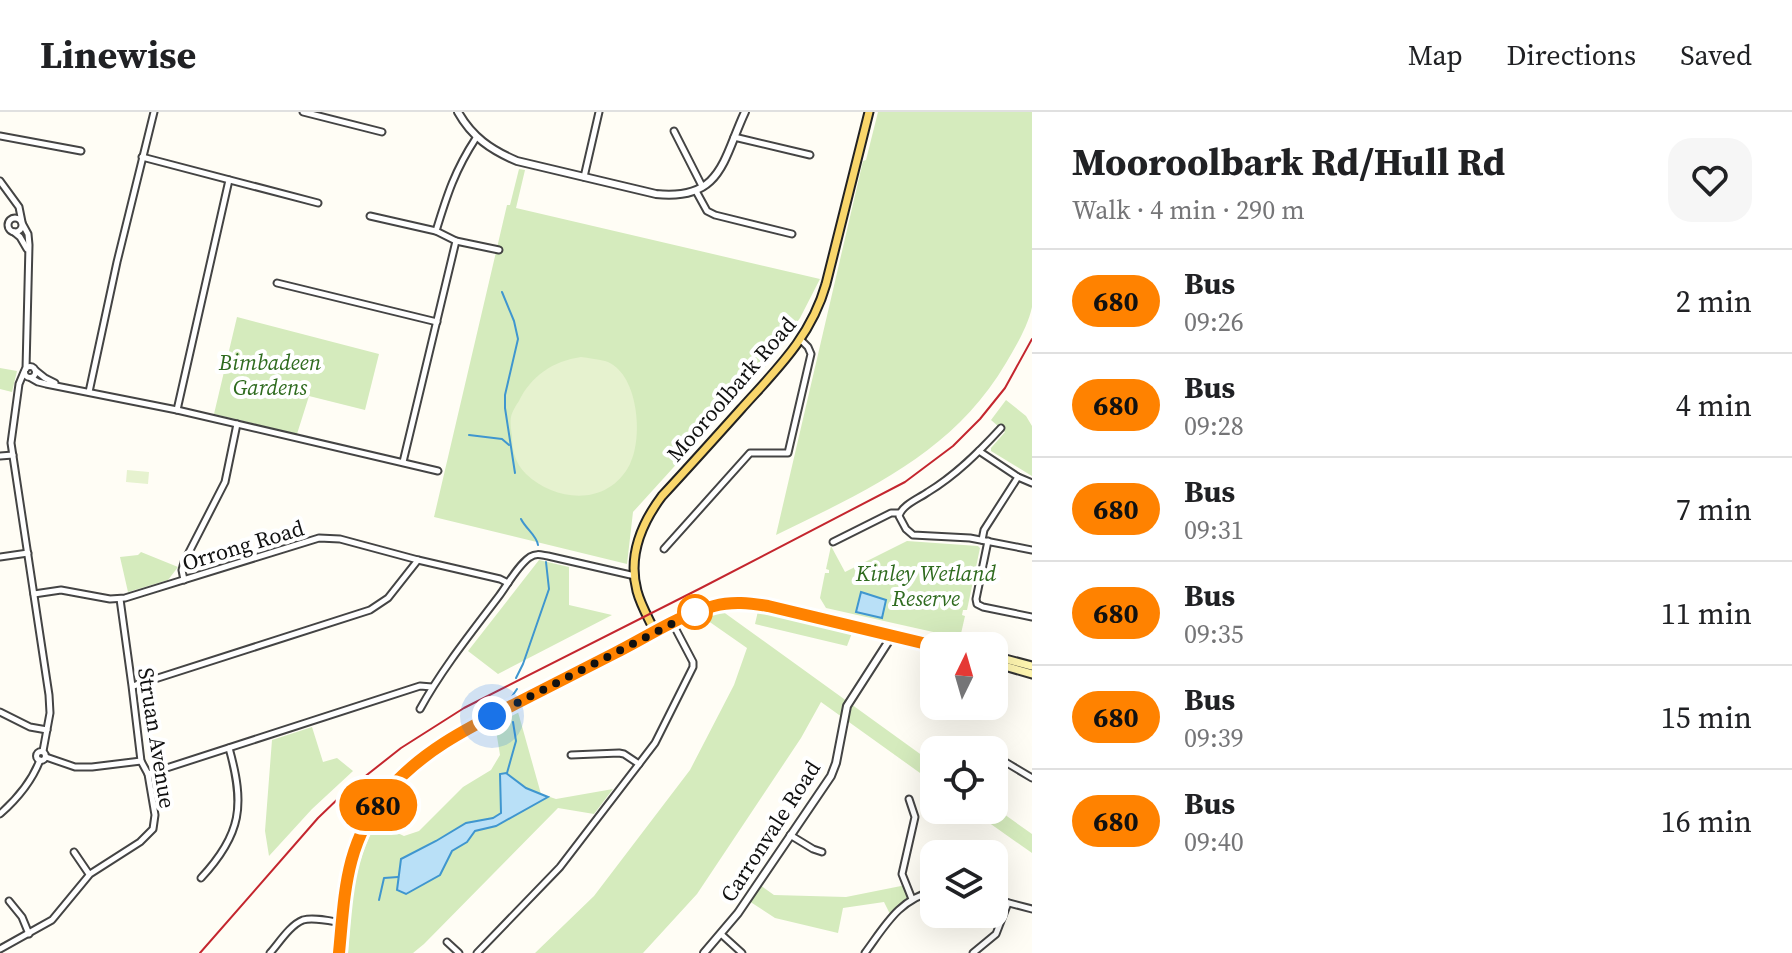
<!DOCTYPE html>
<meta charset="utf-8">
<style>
:root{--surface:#fff;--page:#f6f6f6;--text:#202124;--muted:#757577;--line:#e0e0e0}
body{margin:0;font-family:"Source Serif 4",serif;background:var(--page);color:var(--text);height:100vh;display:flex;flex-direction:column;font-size:30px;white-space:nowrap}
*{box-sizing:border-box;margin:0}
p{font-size:26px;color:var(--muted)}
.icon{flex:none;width:44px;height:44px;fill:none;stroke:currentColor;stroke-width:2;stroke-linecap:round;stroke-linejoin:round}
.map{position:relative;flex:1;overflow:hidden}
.panel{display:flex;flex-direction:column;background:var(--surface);width:760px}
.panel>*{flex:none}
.badge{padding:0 16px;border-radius:26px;font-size:28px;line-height:52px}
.needle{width:52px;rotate:5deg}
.tools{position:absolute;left:920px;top:520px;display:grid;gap:16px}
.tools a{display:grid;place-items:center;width:88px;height:88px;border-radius:16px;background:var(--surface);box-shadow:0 8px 32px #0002;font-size:40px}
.you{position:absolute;width:40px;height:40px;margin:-20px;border:6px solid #fff;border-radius:50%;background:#1a73e8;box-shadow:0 0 0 12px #1a73e833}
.map>.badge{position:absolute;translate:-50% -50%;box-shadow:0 0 0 4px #fff}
.round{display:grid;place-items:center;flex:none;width:84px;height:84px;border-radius:24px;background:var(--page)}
.summary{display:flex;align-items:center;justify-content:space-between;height:136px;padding:0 40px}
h1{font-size:38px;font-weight:700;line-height:60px}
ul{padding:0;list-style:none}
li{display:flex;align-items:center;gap:24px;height:104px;padding:0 40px;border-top:2px solid var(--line)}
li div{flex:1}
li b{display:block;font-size:30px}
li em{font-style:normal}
li .badge{min-width:88px;font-weight:700;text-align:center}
header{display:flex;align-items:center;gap:48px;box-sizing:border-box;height:112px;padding:0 40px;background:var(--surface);border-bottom:2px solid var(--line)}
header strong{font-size:38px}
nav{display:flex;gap:44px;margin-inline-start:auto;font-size:28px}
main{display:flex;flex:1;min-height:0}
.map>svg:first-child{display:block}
.green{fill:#d5ebbd}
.pitch{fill:#e6f2cf}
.water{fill:#b9e0f7;stroke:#3f96cf;stroke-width:2}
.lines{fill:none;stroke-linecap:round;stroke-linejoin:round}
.stream{stroke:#3f96cf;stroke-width:2}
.minor-casing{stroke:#444;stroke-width:9}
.tertiary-casing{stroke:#444;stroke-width:10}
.secondary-casing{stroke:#333;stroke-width:11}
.primary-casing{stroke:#222;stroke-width:11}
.minor{stroke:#fff;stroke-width:5}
.tertiary{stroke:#fff;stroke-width:6}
.secondary{stroke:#fff6b0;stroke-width:7}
.primary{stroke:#f9d66b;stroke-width:7}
.rail{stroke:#c4262e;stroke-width:2}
.line-casing{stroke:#fff;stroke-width:18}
.line{stroke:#ff8200;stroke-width:12}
.walk{stroke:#111;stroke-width:8;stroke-dasharray:0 14.4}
.stop-dot{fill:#fff;stroke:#ff8200;stroke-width:4}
.labels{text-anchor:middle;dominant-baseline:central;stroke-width:8;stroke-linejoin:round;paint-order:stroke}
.park-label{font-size:22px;font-style:italic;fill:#2f6b1f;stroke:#fff}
.street-label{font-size:22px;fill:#111;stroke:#fff}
</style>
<header>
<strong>Linewise</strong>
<nav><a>Map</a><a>Directions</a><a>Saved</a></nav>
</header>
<main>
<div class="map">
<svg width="1032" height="841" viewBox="0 0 1032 841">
<rect width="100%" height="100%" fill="#fffdf5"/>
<g class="green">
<path d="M878,0h154c0,45 0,90 0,134 0,19 0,43 0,61 -4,19 -16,39 -26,56 -53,90 -140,128 -230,172l87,-374 3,-1z"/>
<polygon points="519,57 525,58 516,96 820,167 800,206 771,248 633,400 627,452 434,405 507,93 510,93"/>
<polygon points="237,205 379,242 365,298 309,284 297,322 214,302"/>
<polygon points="0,256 17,259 12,280 0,277"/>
<polygon points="1006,288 1026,304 1032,314 1032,364 991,339 991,336 1005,320 991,308"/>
<polygon points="907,429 978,434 980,436 967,498 963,498 962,503 965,504 960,526 826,496 820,486 825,461 829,461 829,458 826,457 831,434 845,460"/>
<polygon points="141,440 178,455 168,468 128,480 120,445 138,443"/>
<polygon points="539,448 569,455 569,493 612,503 498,562 468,539"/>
<polygon points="722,499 934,652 934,671 821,590 801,626 697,782 643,841 535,841 594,784 690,658 734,573 747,536 704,506"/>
<polygon points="758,499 852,521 847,534 755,512"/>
<path d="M518,600l23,82 15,5 57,-10 -19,25 -36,-6 -134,136 -11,9h-65c4,-50 4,-85 28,-130l28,13 15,-5 44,-44 28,-17 9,-15 -5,-31z"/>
<polygon points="312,615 323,650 337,646 353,659 312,697 269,744 265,719 272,628"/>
<polygon points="994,695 1032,722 1032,741 971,698 994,698"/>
<polygon points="760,773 774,783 846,785 906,773 911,786 896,796 891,804 884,790 843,796 838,821 775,806 749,789"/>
</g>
<g class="pitch">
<path d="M581,245c7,1 16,2 24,4 33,10 39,76 25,103 -21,42 -73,39 -104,10 -11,-11 -14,-24 -14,-39 -1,-5 -2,-13 -1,-18 1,-5 5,-12 8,-16 12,-25 34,-40 62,-44z"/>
<polygon points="127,358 149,360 148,372 126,370"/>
</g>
<g class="water">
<polygon points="861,480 886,488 882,506 856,500"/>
<polygon points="506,661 526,676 548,685 496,714 475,719 467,730 452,739 440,763 406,782 397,778 401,747 436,729 466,711 493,706 501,701 500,662"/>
</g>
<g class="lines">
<g class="stream">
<polyline points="502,180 514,209 518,227 505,283 505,296 515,361"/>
<polyline points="469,323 502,327 509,333"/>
<path d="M521,407c5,10 16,17 17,26"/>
<polyline points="516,566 523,552 549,477 546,450"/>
<polyline points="509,589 517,577"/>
<polyline points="507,661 516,629 513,610"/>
<polyline points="379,788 384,766 398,765"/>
</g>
<g class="minor-casing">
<g id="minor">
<polyline points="303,0 382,20"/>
<polyline points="674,19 702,74"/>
<polyline points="0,24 81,39"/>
<polyline points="734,25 810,43"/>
<polyline points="142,45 318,91"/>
<polyline points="584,65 599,0"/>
<polyline points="0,69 19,95 22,110"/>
<polyline points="696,79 707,99 715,103 792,122"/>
<polyline points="370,104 436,119 456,129 499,138"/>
<circle cx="15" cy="113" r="7"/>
<polyline points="22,111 28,122 29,133 26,257"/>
<path d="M436,119c11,-36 19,-61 40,-93"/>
<polyline points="14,120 20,125 27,137"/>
<polyline points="277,171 437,210"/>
<circle cx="30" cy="260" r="5.5"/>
<polyline points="35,258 45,266 55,271"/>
<polyline points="24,260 19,272 11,331 49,583 50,601 43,639"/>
<polyline points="31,266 38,270 46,272 177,298 438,359"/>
<polyline points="89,280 117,150 154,0"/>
<polyline points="177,298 229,68"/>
<path d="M1001,316c-22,24 -45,47 -73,64 -10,7 -26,13 -29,24l7,13 7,6 57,3 62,12"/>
<polyline points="979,339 1018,365 1032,371"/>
<polyline points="0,344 13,343"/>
<polyline points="403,350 456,129"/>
<polyline points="982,428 984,418 1018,365"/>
<polyline points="988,429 976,487 977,492 983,495 1032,505"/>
<polyline points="833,430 891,401 899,401"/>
<polyline points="664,437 750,341 788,341 811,242 808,235 801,228"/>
<polyline points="0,445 28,441"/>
<polyline points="184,468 182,458 184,450 225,370 237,312"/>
<polyline points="34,482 61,478 110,487 125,486 319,426 340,427 418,448 500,467 508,471"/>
<polyline points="133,574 370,498 388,486 418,448"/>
<polyline points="930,596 944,594"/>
<path d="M420,597c22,-40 51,-76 79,-113 9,-12 19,-31 31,-39 7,-4 11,-2 18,-1l87,20"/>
<polyline points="0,600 30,615 47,618"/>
<circle cx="41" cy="644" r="4.5"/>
<polyline points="571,643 619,641 624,642 639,652"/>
<polyline points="46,645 75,655 92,655 141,649"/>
<polyline points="994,647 1002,648 1032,666"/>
<polyline points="148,662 420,574 432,575"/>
<polyline points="909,687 915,705 902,762 912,787"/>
<path d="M0,702c17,-15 32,-33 40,-54"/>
<polyline points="790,723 813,737 822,740"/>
<polyline points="74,740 89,762"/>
<path d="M201,766c41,-44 44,-73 28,-130"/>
<polyline points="994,787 1032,797"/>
<polyline points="9,789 22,805 29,822"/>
<polyline points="721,822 742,841"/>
<polyline points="447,830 459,841"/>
<polyline points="0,837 52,808 90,762 140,730 153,717 155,703 148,662 141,649 132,574 120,487"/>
<path d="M270,841c9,-10 20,-28 33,-33 11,-3 27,1 39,3"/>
<polyline points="477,841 560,755 639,652 655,631 693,555 693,550 673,512"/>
<path d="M865,841c20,-27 34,-54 69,-62"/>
<polyline points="973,841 996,822 1008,791"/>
</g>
</g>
<g class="tertiary-casing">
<g id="tertiary">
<path d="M458,0c14,25 33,38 59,49l139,33c66,7 67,-35 89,-82"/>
<polyline points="704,841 738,801 831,664 836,651 847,594 892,524"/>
</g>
</g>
<g class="secondary-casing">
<g id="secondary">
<polyline points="655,520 702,498 716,493 738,490 768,494 935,534"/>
<polyline points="994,544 1032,554"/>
<polyline points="994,551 1032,562"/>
</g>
</g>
<g class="primary-casing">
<path id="primary" d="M339,841c4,-39 4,-78 19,-115 33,-75 108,-109 177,-144 40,-21 80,-41 120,-62 -6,-13 -14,-26 -18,-41 -9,-34 4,-67 25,-95 26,-28 53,-58 79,-87 36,-40 70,-72 85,-125l43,-172"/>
</g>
<use href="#minor" class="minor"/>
<use href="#tertiary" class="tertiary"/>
<use href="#secondary" class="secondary"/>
<use href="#primary" class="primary"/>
<polyline class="rail" points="200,841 318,706 344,681 401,636 464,596 701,476 905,370 953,334 980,307 1005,276 1032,227"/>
</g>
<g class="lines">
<g class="line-casing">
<path id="line" d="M339,841c6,-62 6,-110 48,-161 34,-41 83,-65 130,-89 33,-17 65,-33 98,-50 32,-16 64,-38 99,-47 18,-5 36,-3 54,0l167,40"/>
</g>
<use href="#line" class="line"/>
<polyline class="walk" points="492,604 695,500"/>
</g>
<circle class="stop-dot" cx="695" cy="500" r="16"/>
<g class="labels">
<g class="park-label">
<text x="270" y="250">Bimbadeen<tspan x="270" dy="25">Gardens</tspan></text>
<text x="926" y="461">Kinley Wetland<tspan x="926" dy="25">Reserve</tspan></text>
</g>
<g class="street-label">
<text transform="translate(731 277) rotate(-49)">Mooroolbark Road</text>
<text transform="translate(243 433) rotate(-17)">Orrong Road</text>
<text transform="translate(157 626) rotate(81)">Struan Avenue</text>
<text transform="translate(770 719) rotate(-57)">Carronvale Road</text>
</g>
</g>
</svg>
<div class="tools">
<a><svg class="needle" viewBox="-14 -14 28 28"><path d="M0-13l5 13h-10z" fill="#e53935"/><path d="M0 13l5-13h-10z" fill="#757577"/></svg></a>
<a><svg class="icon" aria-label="locate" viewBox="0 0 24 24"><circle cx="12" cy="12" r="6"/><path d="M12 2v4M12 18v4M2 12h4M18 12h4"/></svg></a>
<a><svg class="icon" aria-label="layers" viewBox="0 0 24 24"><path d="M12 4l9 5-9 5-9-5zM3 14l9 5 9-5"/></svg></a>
</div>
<div class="you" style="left:492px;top:604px"></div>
<b class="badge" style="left:378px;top:693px;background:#ff8200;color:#111">680</b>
</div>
<section class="panel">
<div class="summary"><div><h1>Mooroolbark Rd/Hull Rd</h1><p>Walk · 4 min · 290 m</p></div><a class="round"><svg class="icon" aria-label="heart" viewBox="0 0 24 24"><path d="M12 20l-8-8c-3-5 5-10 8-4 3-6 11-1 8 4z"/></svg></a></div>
<ul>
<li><span class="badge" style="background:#ff8200;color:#111">680</span><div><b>Bus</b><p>09:26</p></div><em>2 min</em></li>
<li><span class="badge" style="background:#ff8200;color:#111">680</span><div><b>Bus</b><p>09:28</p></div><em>4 min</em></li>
<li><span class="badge" style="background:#ff8200;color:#111">680</span><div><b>Bus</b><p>09:31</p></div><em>7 min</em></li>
<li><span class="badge" style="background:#ff8200;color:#111">680</span><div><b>Bus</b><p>09:35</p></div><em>11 min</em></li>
<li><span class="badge" style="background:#ff8200;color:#111">680</span><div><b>Bus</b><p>09:39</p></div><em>15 min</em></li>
<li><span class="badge" style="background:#ff8200;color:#111">680</span><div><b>Bus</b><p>09:40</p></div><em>16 min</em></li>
</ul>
</section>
</main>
